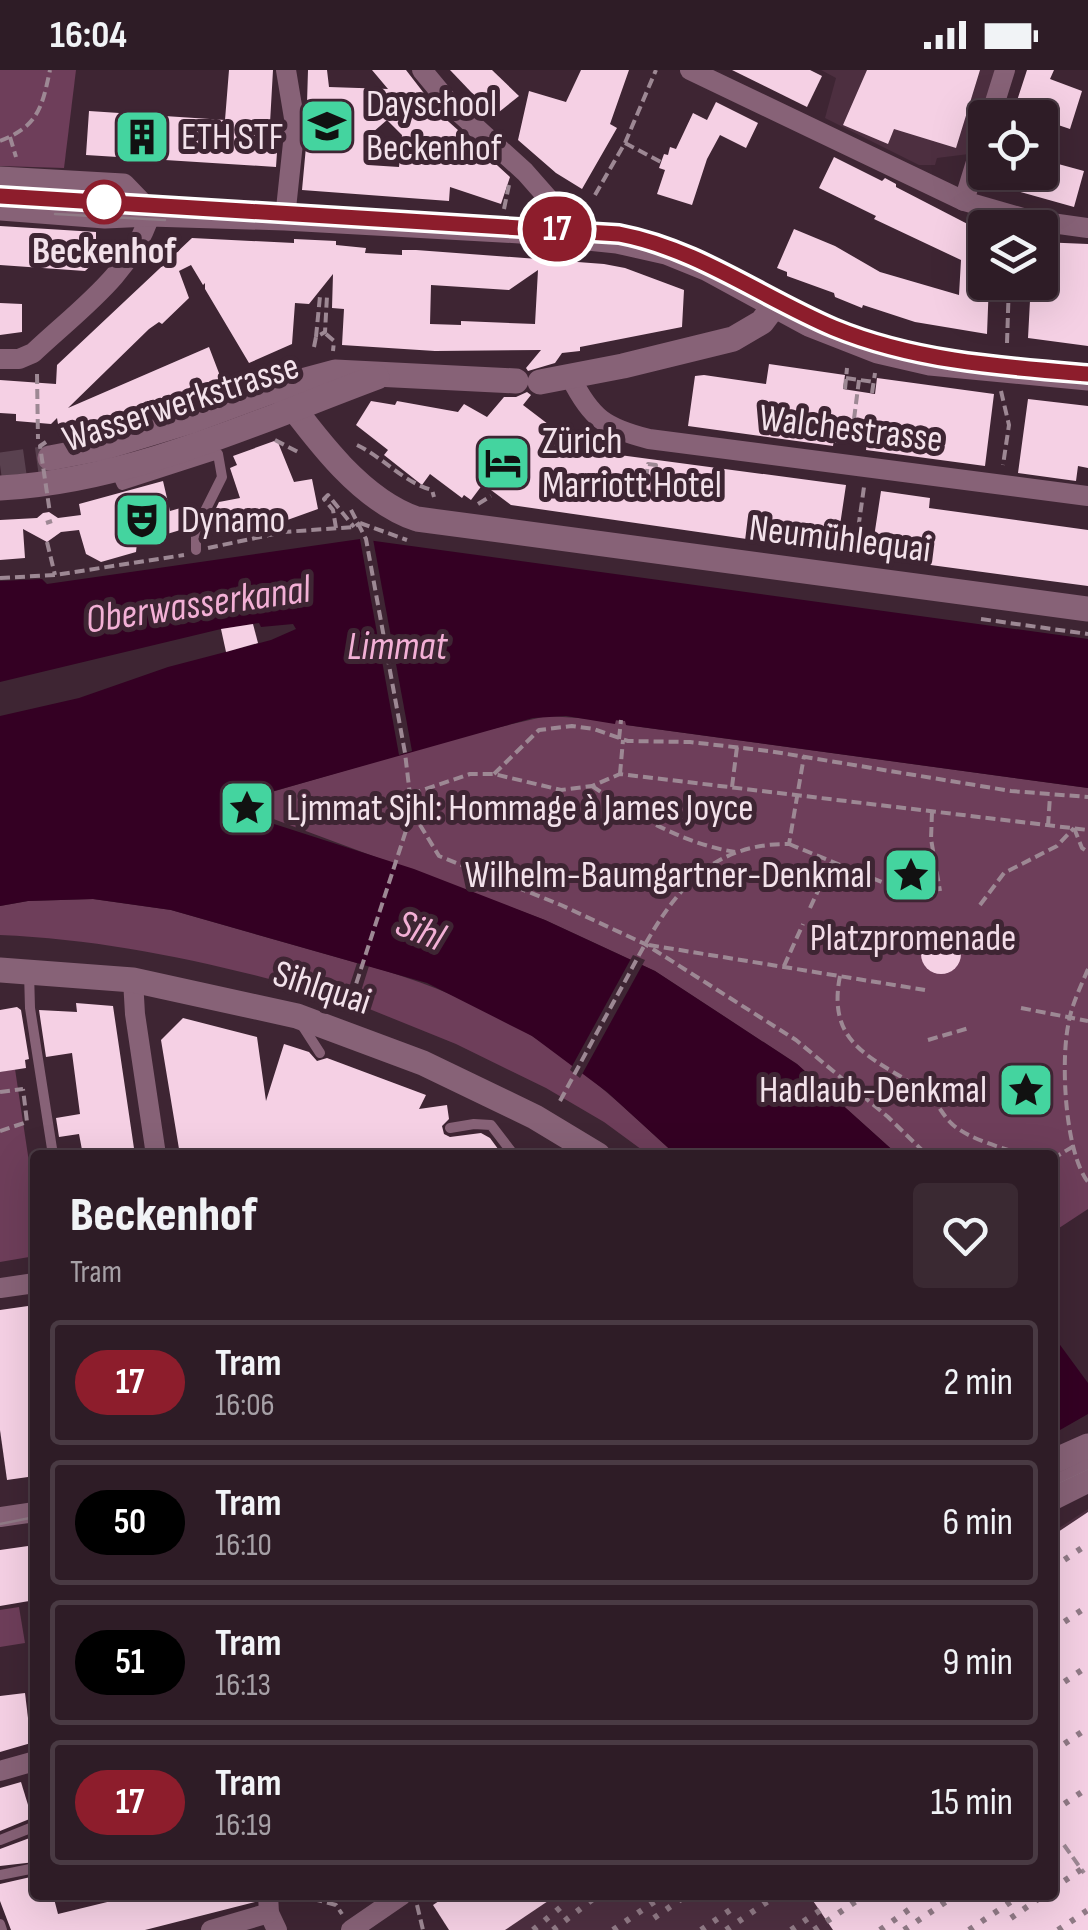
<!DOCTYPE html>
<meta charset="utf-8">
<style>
:root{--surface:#2e1c26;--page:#3a2932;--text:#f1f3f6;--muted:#a7a1a7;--line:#493a43}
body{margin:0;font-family:"Sofia Sans Condensed",sans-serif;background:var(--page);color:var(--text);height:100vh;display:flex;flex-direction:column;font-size:38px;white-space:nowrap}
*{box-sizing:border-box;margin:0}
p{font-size:32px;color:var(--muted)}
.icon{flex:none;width:55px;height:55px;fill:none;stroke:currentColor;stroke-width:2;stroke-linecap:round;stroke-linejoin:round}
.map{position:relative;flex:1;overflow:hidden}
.sheet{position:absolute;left:30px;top:1080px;width:1028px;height:750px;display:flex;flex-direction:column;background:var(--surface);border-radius:10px;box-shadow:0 10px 40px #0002,0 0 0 2px var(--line)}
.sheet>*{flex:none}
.badge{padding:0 20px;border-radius:32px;font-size:35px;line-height:65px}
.fabs{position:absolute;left:968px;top:30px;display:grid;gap:20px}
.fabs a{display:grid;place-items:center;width:90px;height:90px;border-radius:10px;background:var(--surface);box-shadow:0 10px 40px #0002,0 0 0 2px var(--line);font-size:50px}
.map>.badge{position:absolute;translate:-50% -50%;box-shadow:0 0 0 5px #fff}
.round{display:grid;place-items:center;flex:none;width:105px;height:105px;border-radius:10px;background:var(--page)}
.summary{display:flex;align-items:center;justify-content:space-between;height:170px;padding:0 40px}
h1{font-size:48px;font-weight:800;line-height:75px}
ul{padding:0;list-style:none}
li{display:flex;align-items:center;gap:30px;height:125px;margin:0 20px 15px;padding:0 20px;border:5px solid var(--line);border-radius:10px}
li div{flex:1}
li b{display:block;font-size:38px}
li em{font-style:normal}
li .badge{min-width:110px;font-weight:700;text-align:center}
.status{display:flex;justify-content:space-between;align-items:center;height:70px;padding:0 50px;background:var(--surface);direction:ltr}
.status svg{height:28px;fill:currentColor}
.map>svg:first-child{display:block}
.built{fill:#4d2f40}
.green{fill:#6e3e5a}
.water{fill:#340023}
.pier{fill:#3e2533}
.building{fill:#f5d0e4;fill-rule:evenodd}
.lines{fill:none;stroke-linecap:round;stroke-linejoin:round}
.tertiary-tunnel{stroke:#59414f;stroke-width:25;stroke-dasharray:25 12;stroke-linecap:butt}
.path{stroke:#9d8894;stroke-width:4;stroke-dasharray:10 5;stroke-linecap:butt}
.service{stroke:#876277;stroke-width:10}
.minor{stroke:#876277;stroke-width:20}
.tertiary{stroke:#876277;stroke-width:25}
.tram{stroke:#907a86;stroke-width:2.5}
.rail{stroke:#907a86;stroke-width:6;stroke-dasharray:5 10;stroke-linecap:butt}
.path-bridge{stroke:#9d8894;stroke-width:4;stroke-dasharray:10 5;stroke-linecap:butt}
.service-bridge{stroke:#876277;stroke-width:10}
.line-casing{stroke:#fff;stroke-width:22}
.line{stroke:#8d1d2c;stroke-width:15}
.stop-dot{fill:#fff;stroke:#8d1d2c;stroke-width:5}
.labels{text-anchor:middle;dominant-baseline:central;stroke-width:10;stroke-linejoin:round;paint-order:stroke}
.poi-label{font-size:38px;fill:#f3e2eb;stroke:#3e2533;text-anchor:start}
.stop-label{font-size:38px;font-weight:bold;fill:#f3e2eb;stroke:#3e2533}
.street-label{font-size:38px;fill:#f3e2eb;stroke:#3e2533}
.park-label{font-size:38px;fill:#f2dbe7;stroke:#3e2533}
.water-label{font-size:40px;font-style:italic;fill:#f3b0d6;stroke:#3e2533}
</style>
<div class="status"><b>16:04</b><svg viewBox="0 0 49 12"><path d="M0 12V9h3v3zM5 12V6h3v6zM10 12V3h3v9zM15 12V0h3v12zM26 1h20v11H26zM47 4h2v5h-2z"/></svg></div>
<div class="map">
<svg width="1088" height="1860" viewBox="0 0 1088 1860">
<rect width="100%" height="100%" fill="#3e2533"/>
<g class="built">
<polygon points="821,0 995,0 969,84 937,88 935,95 919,95 825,48 836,8"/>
<polygon points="1088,1439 1088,1860 495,1860 544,1825 1052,1825 1053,1462"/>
</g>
<g class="green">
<polygon points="0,0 76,0 64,98 0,96"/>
<polygon points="547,646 626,651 626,655 1088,718 1088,1139 1053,1162 1052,1085 898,1085 797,994 655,901 545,850 249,740 244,735 258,726 470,664"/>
<path d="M93,829l78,11 186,53 -12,37c-113,-33 -227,-60 -345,-65v-29l28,-5z"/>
<path d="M369,896c57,16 113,39 163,70 53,33 98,77 144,119h-27l-45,-33 -58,-34 -90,-44 -99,-40z"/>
<polygon points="15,999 35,1132 35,1186 0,1192 0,1002"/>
<polygon points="19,1537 25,1573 0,1577 0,1540"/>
</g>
<g class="water">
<polygon points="360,469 1088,569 1088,718 626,655 625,651 616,650 615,654 566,646 533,648 246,729 241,737 243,743 249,746 414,799 545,850 655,901 797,994 898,1085 676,1085 607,1022 532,966 427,913 171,840 93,829 28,831 0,836 0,646 79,628 168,597 271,570 296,559 293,554 261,557 259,553 221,559 0,612 0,511 42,509 47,514"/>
<polygon points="1052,1264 1088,1313 1088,1344 1053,1364"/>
</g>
<g class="pier">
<polygon points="360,469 373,469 412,681 399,685"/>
<polygon points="633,885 645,890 580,1008 570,1000"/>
</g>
<g class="building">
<polygon points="229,0 273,0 270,53 279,53 276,97 86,85 89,41 225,50"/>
<path d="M308,0h19l2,17 59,2 -16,-19h34l34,44 28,25 -4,9 22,7 24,22 -9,27 -51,-17 -1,14 -147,-11 8,-87h-3zM387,50l15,15 -3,32 -31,-2 -3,-26z"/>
<polygon points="450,0 492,0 519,26 494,46"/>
<polygon points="581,0 629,0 610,54 617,58 582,119 556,103 518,70 529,21 566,32"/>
<polygon points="732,0 810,0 822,6 807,37"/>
<polygon points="867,0 980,0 956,78 894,59 888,74 843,55"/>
<polygon points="1027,0 1054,0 1050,9 1082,21 1070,59 1014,40"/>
<polygon points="716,32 758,53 746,78 720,65 707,89 692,135 657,124 665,100 659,98 664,84 668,85 670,77 676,79 693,43 707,50"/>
<polygon points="834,87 882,111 885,108 896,114 896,117 985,163 985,212 989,212 987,264 915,252 863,235 862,238 835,227 834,223 787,206 787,202 777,198 794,159 835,176 880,202 959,225 961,190 874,149 876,146 819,118"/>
<polygon points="1040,89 1084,101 1074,137 995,115 998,102 1040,102"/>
<polygon points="0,156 96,162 96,191 85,201 0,195"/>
<path d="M192,168l102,5v-4l42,2v4l30,3 -1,5 37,2v-5h14l188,14 21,4 59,22 -2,37 -102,20v4l-18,2 -7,10 -27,8 -2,-3 15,-18 -106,1 -93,-6 2,-36 -12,-1 1,-34 -24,30 -14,-1 -3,41 -43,19 -44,-74v-6l-2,2 -12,-20 -12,6 10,27 -27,26 -3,-2 -10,7 -81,79 141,-61 13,34 -114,44 -37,10 -11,1 -3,-18 -6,6 -35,-3v-7l-16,-1v-33l56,4 1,-19zM538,200l-3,54 -74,-3v4l-31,-1 1,-39 78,5z"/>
<polygon points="1040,172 1088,174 1088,276 1028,268 1031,212 1040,212"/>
<polygon points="0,233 22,234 22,262 0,265"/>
<polygon points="769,294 845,305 843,319 875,324 877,308 994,324 985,396 866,380 868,366 852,364 835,362 833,376 688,356 695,306 704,305 766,314"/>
<polygon points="527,322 531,325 523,335 582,380 846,415 836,482 511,435 483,414 471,430 464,425 462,428 430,404 422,415 384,385 388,380 356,355 371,331 395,335 397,331 458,342 464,334 487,347 504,327 516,327"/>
<polygon points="1028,329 1088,336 1088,398 1078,396 1076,411 1018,403"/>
<polygon points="277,370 294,412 312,409 318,439 279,453 277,447 206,459 219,432 240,428 230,398 237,395 233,386"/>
<polygon points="163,411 170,441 184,437 196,440 187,458 137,473 136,482 101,492 86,484 79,460 61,462 47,472 23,459 25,488 0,490 0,450 37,448 43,443 49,442 58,448 81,445 79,434"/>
<polygon points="881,421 930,428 929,438 1088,460 1088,516 871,487"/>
<polygon points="253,554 258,573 226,582 221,559"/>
<circle cx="941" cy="884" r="20"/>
<polygon points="76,933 113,936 135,1085 83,1085 79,1064 59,1067 56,1048 80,1044 72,983 46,987 39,940 77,942"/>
<polygon points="17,937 21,940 29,989 25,990 26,998 0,1002 0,940"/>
<polygon points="183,948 257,967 266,1031 284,974 309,982 317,991 327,988 426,1025 419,1039 447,1035 449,1049 442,1056 444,1064 450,1067 481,1063 490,1068 501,1083 180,1085 161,970"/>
<polygon points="35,1235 35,1406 7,1410 0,1360 0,1240"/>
<polygon points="1088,1442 1088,1860 833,1860 809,1825 1052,1825 1052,1466"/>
<polygon points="35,1475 35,1530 0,1536 0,1480"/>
<polygon points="25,1623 31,1673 0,1682 0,1626"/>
<polygon points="21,1712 32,1748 0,1761 0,1718"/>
<polygon points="35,1766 35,1792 0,1796 0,1779"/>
<polygon points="35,1806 35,1825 53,1825 58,1844 136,1825 254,1825 255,1832 145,1860 11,1860 0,1831 0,1814"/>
<polygon points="448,1825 557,1825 505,1860 449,1860 433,1835"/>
</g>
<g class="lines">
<polyline class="tertiary-tunnel" points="0,395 50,388"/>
<g class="path">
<polyline points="10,67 16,87"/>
<path d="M0,71c38,-15 42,-33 50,-71"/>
<polyline points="625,73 661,92"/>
<polyline points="595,125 625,73 656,0"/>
<polyline points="504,139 509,115"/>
<polyline points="326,264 334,271 333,281"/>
<polyline points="316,267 320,226"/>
<polyline points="1007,273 1009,212"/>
<polyline points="314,277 316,267 325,262 327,226"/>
<polyline points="37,304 38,369"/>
<polyline points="846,308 874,312"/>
<polyline points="845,319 847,298"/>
<polyline points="1001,321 1009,355 1003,395"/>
<polyline points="872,323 875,303"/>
<polyline points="854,349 859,310"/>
<polyline points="275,370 298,382"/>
<polyline points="837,373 839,365 865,369 864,379"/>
<path d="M357,375c27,13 46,37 75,45l2,7"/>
<polyline points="646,409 648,394 656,395 654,411"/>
<polyline points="478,434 491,426"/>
<polyline points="46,453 52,451"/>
<polyline points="360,453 407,470"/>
<polyline points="336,458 333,440 324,429 328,425 354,457"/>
<polyline points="47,472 55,505"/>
<polyline points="208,478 284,462 354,457 360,453"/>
<polyline points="851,486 856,474 864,417"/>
<polyline points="0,508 55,505 184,485"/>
<polyline points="981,549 1088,564"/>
<polyline points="619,669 621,650"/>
<polyline points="494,704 539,660 572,656 594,659 628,671 690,672 769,681 1011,721 1088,727"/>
<polyline points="620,704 623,670"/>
<path d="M592,716c45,30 89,57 143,66"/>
<polyline points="732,717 737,677"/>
<polyline points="411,724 470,704 494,704 561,720 592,716 620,704 1088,760"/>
<polyline points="412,742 439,786 561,835 645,874 796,970 888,1047 927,1085"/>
<polyline points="932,742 931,769 940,821"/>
<polyline points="1048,756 1050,726"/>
<polyline points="1074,758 1082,778 1088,782"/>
<polyline points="789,774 923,829"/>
<polyline points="904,821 910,807"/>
<polyline points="980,835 1004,803 1057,776 1074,758"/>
<polyline points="810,838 831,793"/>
<polyline points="649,875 925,920"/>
<polyline points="784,896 803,854"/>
<path d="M1088,899c-7,17 -16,35 -19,52 -9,39 -4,132 19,161"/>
<path d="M840,906c-15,75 42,83 88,119 10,8 15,21 24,29 18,16 49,23 71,31"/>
<polyline points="1021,938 1088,951"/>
<polyline points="347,942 412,742 405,683 366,469 349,436"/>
<polyline points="928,970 969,958"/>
<polyline points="0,1022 23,1019"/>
<path d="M560,1031c21,-39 42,-78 63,-116 39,-73 73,-142 166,-141l15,-88"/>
<polyline points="0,1061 27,1052 23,1019"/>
<polyline points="1052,1089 1074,1076"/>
<polyline points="1064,1775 1084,1803"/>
<polyline points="298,1825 336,1835 342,1844"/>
<polyline points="417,1835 423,1860"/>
</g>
<g class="service">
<polyline points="116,402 122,415 218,384 222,407 196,459 196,480"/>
<polyline points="29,902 30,938 53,1085"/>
<polyline points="300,952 320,983"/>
<polyline points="450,1058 474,1054 491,1055 514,1085"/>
<polyline points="0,1770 33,1757"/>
<polyline points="0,1805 30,1799"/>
<polyline points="0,1854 2,1860"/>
</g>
<g class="minor">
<polyline points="422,0 451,35 525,102 547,127 553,139 556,164"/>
<polyline points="690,0 964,131 1030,150 1088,158"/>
<polyline points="990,48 1005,0"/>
<polyline points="964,131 985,63"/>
<polyline points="285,148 295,54 286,0"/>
<path d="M0,289h19l14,-6c43,-41 100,-80 117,-139"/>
<path d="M571,308c20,40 34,50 78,61l439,57"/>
<polyline points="133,910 135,944 156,1085"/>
<polyline points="0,1218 35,1213"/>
<polyline points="0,1447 35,1442"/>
<polyline points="0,1701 35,1691"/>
<polyline points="268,1825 269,1843 277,1860"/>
<polyline points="211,1860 269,1843"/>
<polyline points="351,1860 402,1825"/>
</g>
<g class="tertiary">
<polyline points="0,109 123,116 150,144"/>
<polyline points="0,138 105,146 150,144 285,148 520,161 617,171 666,182 708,199 809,254 878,281 930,293 1088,308"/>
<polyline points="540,312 623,296 733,269 762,252 774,236"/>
<path d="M279,319c35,47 81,111 138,130l671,90"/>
<polyline points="50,388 102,378 191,351 294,313 335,302 516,311"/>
<path d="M0,418c130,-7 256,-66 377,-111"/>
<polyline points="0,900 133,910 297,946 423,993 535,1047 598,1085"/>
<polyline points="1052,1392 1088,1376"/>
<polyline points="1052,1428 1088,1410"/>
</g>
<g class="tram">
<path d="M0,126l619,38c79,15 142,63 215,94 80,33 168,39 254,46"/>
<polyline points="55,144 165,150"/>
<polyline points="1052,1415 1088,1398"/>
<polyline points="0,1454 35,1447"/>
</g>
<g class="rail">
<polyline points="1052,1498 1088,1474"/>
<polyline points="1052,1560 1088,1536"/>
<polyline points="1052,1620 1088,1596"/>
<polyline points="1052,1682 1088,1658"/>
<polyline points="1052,1742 1088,1718"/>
<polyline points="1052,1819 1088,1795"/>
<polyline points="654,1848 687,1825"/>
<polyline points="1011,1848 1044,1825"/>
<polyline points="533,1860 561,1837"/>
<polyline points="553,1860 598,1825"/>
<polyline points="613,1860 664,1825"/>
<polyline points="701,1860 736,1836"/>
<polyline points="726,1860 777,1825"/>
<polyline points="791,1860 822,1839"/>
<polyline points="814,1860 865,1825"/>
<polyline points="880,1860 914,1836"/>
<polyline points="904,1860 956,1825"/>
<polyline points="969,1860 1021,1825"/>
<polyline points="1058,1860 1088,1840"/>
</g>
<polyline class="path-bridge" points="46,372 40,376 50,443"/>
<polyline class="service-bridge" points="1052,1411 1088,1394"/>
</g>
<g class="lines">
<g class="line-casing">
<path id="line" d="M0,126l619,38c79,15 142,63 215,94 80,33 168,39 254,46"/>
</g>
<use href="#line" class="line"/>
</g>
<defs>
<g id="school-square" transform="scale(2.875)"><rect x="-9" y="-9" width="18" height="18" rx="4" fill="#44d49f" stroke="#3e2533"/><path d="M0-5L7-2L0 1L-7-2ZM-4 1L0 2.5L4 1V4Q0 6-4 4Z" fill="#111"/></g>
<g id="building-square" transform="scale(2.875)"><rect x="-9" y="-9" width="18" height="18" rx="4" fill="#44d49f" stroke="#3e2533"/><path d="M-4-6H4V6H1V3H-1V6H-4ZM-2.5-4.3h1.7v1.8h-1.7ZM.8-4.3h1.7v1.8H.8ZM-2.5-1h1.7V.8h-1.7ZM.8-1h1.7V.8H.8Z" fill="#111"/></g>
<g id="hotel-square" transform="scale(2.875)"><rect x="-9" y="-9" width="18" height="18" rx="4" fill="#44d49f" stroke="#3e2533"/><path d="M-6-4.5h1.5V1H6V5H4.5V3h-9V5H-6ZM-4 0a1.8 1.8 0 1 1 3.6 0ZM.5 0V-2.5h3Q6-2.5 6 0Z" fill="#111"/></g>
<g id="theatre-square" transform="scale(2.875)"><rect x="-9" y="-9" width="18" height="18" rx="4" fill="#44d49f" stroke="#3e2533"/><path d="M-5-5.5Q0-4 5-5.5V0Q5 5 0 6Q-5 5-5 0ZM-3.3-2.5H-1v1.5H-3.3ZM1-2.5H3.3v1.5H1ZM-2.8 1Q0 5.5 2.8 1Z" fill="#111"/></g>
<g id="sight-square" transform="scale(2.875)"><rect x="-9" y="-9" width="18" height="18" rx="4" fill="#44d49f" stroke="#3e2533"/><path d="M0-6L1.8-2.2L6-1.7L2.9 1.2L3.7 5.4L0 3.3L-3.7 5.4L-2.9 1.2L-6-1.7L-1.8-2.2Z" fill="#111"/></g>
</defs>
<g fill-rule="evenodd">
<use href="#school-square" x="327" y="56"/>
<use href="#building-square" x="142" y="67"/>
<use href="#hotel-square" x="503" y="393"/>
<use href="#theatre-square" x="142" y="450"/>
<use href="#sight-square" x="247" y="738"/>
<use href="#sight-square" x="911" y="805"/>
<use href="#sight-square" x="1026" y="1020"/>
</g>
<circle class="stop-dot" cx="104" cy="132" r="20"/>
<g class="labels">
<g class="poi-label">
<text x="366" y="34">Dayschool<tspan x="366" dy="44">Beckenhof</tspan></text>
<text x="181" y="67">ETH STF</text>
<text x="542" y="371">Zürich<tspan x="542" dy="44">Marriott Hotel</tspan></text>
<text x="181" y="450">Dynamo</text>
<text x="286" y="738">Ljmmat Sjhl: Hommage à James Joyce</text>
<text x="872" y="805" text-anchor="end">Wilhelm-Baumgartner-Denkmal</text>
<text x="987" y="1020" text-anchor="end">Hadlaub-Denkmal</text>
</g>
<g class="stop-label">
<text x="104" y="181">Beckenhof</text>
</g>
<g class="street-label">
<text transform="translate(181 333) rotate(-18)">Wasserwerkstrasse</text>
<text transform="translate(851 359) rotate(7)">Walchestrasse</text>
<text transform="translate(840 469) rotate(7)">Neumühlequai</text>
<text transform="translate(322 918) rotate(18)">Sihlquai</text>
</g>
<g class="park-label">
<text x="913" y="868">Platzpromenade</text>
</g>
<g class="water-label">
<text transform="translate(198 535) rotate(-8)">Oberwasserkanal</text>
<text x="397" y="577">Limmat</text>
<text transform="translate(420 861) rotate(22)">Sihl</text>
</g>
</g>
</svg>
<div class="fabs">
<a><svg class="icon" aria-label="locate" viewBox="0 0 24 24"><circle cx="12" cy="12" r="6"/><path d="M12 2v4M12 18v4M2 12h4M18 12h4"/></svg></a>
<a><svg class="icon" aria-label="layers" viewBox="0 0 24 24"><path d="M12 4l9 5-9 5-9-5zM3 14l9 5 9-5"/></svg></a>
</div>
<b class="badge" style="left:557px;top:159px;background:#8d1d2c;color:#fff">17</b>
<section class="sheet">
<div class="summary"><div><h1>Beckenhof</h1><p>Tram</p></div><a class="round"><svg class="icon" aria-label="heart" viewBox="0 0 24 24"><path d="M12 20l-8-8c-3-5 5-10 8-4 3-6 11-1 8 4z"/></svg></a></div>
<ul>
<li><span class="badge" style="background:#8d1d2c;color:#fff">17</span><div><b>Tram</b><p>16:06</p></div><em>2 min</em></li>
<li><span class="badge" style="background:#000;color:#fff">50</span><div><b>Tram</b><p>16:10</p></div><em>6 min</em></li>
<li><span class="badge" style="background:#000;color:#fff">51</span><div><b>Tram</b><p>16:13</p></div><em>9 min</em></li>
<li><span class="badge" style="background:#8d1d2c;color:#fff">17</span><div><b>Tram</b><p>16:19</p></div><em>15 min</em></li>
</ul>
</section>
</div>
